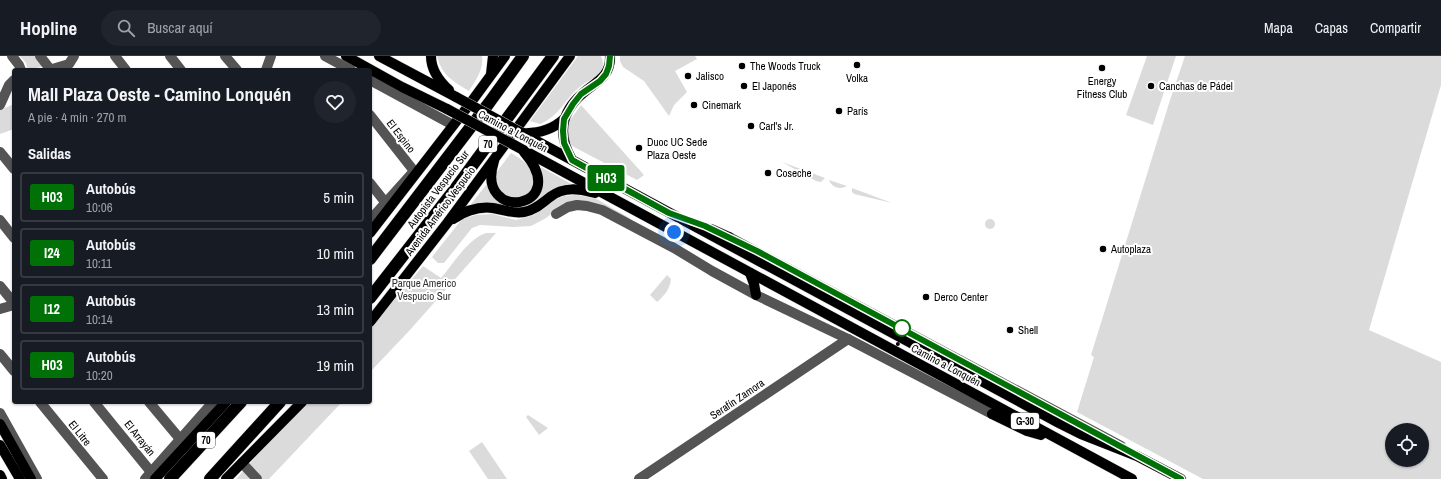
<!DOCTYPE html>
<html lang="es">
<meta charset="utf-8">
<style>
:root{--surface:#171b24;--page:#20242c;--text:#f1f3f6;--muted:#9ea1a6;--line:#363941}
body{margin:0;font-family:"Archivo Narrow",sans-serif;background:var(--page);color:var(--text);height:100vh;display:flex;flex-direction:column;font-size:15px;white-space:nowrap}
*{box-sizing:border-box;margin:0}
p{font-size:13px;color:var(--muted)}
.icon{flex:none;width:22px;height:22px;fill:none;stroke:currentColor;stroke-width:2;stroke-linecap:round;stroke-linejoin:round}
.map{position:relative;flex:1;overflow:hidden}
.drawer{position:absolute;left:12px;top:12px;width:360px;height:336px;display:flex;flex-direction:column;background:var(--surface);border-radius:4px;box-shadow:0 1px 3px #0004}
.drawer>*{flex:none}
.badge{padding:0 8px;border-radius:3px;font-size:14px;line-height:26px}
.buttons{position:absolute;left:1385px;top:367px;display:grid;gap:8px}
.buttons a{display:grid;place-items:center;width:44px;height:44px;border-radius:50%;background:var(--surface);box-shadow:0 1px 3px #0004;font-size:20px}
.you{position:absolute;width:20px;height:20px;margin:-10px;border:3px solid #fff;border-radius:50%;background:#1a73e8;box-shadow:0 0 0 6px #1a73e833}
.map>.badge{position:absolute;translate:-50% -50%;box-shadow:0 0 0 2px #fff}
h2{padding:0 16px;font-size:15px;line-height:36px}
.round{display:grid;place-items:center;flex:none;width:42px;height:42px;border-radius:21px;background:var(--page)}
.overview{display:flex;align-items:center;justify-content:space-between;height:68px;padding:0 16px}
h1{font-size:19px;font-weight:700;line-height:30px}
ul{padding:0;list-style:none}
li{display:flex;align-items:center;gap:12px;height:50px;margin:0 8px 6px;padding:0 8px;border:2px solid var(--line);border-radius:4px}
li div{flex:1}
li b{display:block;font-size:15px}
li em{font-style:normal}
li .badge{min-width:44px;font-weight:700;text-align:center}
header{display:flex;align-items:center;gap:24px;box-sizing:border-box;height:56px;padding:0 20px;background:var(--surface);border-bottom:1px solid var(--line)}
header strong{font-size:19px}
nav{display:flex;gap:22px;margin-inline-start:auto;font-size:14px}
.search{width:280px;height:36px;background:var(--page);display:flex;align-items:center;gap:10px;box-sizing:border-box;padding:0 14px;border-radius:22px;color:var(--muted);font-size:15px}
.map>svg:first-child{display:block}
.green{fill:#dbdbdb;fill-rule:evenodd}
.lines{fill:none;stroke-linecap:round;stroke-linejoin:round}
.major-casing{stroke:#dbdbdb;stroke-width:11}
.highway-casing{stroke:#dbdbdb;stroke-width:13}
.minor{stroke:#545454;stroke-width:10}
.major{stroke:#000;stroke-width:10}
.highway{stroke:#000;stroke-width:12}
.major-bridge-casing{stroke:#dbdbdb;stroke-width:11;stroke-linecap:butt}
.major-bridge{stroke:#000;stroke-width:10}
.line-casing{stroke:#fff;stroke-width:9}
.line{stroke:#007106;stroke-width:6}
.walk{stroke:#000;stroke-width:4;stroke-dasharray:0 7.2}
.poi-dot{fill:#000;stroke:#fff;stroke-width:1.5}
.stop-dot{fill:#fff;stroke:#007106;stroke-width:2}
.labels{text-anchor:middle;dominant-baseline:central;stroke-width:4;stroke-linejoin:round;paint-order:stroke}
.shield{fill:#fff;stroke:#4c4c4c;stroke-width:1}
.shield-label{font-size:10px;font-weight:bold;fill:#000}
.poi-label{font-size:11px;fill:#000;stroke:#fff;text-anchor:start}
.street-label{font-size:11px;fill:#000;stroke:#fff}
.park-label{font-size:11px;fill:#323232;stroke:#fff}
</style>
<header>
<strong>Hopline</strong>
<div class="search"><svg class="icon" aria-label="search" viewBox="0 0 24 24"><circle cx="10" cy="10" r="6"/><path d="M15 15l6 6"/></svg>Buscar aquí</div>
<nav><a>Mapa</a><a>Capas</a><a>Compartir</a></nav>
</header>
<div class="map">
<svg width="1441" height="423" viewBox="0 0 1441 423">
<rect width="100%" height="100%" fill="#fff"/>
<g class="green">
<polygon points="20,0 36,0 44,10 28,14 26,7"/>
<path d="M437,0h45c2,13 -6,24 -13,35 -16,-10 -27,-15 -32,-35z"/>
<path d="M578,0h23c2,4 3,11 0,15 -5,8 -13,9 -20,15 -17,13 -20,29 -41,38l-10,-3z"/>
<polygon points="620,0 695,0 697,3 675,15 687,36 674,49 669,60 644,25 623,11 620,5"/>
<polygon points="1147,0 1176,0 1153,69 1126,59"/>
<path d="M1185,0h256v29l-72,245 72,32v117h-238l-126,-67 17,-55 -3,-2 79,-255zM1392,374h30v30h-30z"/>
<polygon points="14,48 14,73 0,78 0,54"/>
<polygon points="581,49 644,119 637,124 572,90 568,83 568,67"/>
<path d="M511,97c13,7 31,20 20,36 -1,2 -2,5 -4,6 -2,2 -8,3 -12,4l-13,-6 -4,-7 -1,-7 -1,-6z"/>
<polygon points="782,106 825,122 821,126 816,125"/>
<polygon points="541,111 575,130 524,153 471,150 471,148 487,128 489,128 508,149 541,134 543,125"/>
<path d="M829,124l18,6c-7,4 -15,2 -18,-6z"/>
<polygon points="852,132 892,147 854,138 852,136"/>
<polygon points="576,139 595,142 633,164 589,146 560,151 546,162 531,170 513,171 480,169 472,172 444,207 438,207 432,201 462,163 476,159 492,158 516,164 534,159 552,145 564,140"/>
<circle cx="990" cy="168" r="5"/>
<path d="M486,177h10l-87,98 -39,41v-44l53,-62 18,12c12,-14 27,-39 45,-45z"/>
<path d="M667,219l4,4c-1,10 -6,16 -14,23l-7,-7z"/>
<polygon points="305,346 342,346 269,423 236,423"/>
<polygon points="528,359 548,372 539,379 526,361"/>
<polygon points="482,386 507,423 488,423 469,395"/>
</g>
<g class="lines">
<g class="major-casing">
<g id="major">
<polyline points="346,0 402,31 447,53"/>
<polyline points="379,0 456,41"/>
<path d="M431,0c0,14 8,25 18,34"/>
<polyline points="491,18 493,0"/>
<polyline points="520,76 1059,367 1081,378 1137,400 1181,423"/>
<path d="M522,77c17,1 30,-3 42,-14"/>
<polyline points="514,89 1132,423"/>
<path d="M572,104c-14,-24 -12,-47 10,-66 13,-12 29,-17 28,-38"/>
<path d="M494,105c-20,63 80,49 30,-9"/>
<path d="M453,163c12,-8 25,-13 40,-11 11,2 20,6 31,4 11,-2 18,-9 26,-15 14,-11 29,-8 45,-4"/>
<polyline points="711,173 729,181"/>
<polyline points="370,177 469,49 505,0"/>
<polyline points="750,217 754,228 756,239"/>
<polyline points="370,266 448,166 570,0"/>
<polyline points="992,358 1027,375 1041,379"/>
<polyline points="0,368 31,423"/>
<polyline points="0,389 20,423"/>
<polyline points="0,419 2,423"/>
<polyline points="155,423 226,346"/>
<polyline points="226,423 302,346"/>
</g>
</g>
<g class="highway-casing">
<g id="highway">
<polyline points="370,203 489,47 523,0"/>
<polyline points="370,242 455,133 553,0"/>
<polyline points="170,423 241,346"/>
<polyline points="210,423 280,346"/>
</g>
</g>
<g class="minor">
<polyline points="12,0 19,9 21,14"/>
<polyline points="40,0 50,13"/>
<polyline points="115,0 126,14"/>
<polyline points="170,0 181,14"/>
<polyline points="225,0 237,14"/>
<polyline points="325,0 351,14"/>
<polyline points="49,14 69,8 74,0"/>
<polyline points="266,14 271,0"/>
<polyline points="370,24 453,69"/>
<polyline points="0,49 9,29 14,24"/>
<polyline points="370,59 414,115 370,164"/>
<polyline points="0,96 14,113"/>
<polyline points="370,127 385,146"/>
<polyline points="556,158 568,151 577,149 587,150 602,154 674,192 712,215 756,239 848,283 992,358"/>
<polyline points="0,164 14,182"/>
<polyline points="729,181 1121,390"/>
<polyline points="0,230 14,247"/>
<polyline points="0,253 14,249"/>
<polyline points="0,298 14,315"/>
<polyline points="40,346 103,423"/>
<polyline points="94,346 151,416"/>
<polyline points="149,346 180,383"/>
<polyline points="0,357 37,423"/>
<polyline points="242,407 257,423"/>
<polyline points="145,423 213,346"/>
<polyline points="639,423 848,283"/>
</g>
<use href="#major" class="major"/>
<use href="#highway" class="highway"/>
<g class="major-bridge-casing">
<g id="major-bridge">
<polyline points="456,41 520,76"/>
<polyline points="447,53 514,89"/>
</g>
</g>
<use href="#major-bridge" class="major-bridge"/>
</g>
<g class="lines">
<g class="line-casing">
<polyline id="line" points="610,0 609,10 606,18 600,25 581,38 573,48 564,63 563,75 564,87 572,104 669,157 705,170 757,195 1181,423"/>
</g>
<use href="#line" class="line"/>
<polyline class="walk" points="674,176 896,295 902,272"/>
</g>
<g class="poi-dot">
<circle cx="857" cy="9" r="4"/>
<circle cx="742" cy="10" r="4"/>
<circle cx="1102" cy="12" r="4"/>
<circle cx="688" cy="20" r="4"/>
<circle cx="744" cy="30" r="4"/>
<circle cx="1151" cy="30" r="4"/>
<circle cx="694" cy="49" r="4"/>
<circle cx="839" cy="55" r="4"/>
<circle cx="751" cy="70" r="4"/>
<circle cx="639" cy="92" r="4"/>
<circle cx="768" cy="117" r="4"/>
<circle cx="1103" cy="193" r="4"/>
<circle cx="926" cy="241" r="4"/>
<circle cx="1010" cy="274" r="4"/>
</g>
<circle class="stop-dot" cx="902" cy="272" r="8"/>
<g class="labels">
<g class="shield">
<rect x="479" y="80" width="18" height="16" rx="3"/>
<rect x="1011" y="357" width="28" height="16" rx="3"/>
<rect x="197" y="376" width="18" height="16" rx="3"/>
</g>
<g class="shield-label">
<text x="488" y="88">70</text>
<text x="1025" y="365">G-30</text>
<text x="206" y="384">70</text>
</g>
<g class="poi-label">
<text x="750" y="10">The Woods Truck</text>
<text x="696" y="20">Jalisco</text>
<text x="857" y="22" text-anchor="middle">Volka</text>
<text x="1102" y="25" text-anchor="middle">Energy<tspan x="1102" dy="13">Fitness Club</tspan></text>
<text x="752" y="30">El Japonés</text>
<text x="1159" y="30">Canchas de Pádel</text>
<text x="702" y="49">Cinemark</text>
<text x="847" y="55">París</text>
<text x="759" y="70">Carl's Jr.</text>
<text x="647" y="86">Duoc UC Sede<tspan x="647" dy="13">Plaza Oeste</tspan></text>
<text x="776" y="117">Coseche</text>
<text x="1111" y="193">Autoplaza</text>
<text x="934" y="241">Derco Center</text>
<text x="1018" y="274">Shell</text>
</g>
<g class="street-label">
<text transform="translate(513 75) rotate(28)">Camino a Lonquén</text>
<text transform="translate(401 80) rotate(52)">El Espino</text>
<text transform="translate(438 133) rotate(-53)">Autopista Vespucio Sur</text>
<text transform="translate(440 155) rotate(-53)">Avenida Américo Vespucio</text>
<text transform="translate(946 309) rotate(28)">Camino a Lonquén</text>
<text transform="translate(737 343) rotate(-34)">Serafín Zamora</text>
<text transform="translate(80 377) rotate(51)">El Litre</text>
<text transform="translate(140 382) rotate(51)">El Arrayán</text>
</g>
<g class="park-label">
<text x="424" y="227">Parque Americo<tspan x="424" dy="13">Vespucio Sur</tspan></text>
</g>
</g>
</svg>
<div class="buttons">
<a><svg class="icon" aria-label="locate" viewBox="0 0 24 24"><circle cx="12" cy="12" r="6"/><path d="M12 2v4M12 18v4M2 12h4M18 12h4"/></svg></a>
</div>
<div class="you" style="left:674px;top:176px"></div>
<b class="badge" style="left:606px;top:122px;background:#007106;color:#fff">H03</b>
<section class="drawer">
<div class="overview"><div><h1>Mall Plaza Oeste - Camino Lonquén</h1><p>A pie · 4 min · 270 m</p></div><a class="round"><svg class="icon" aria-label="heart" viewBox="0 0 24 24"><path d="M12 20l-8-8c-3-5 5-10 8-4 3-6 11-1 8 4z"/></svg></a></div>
<h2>Salidas</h2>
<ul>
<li><span class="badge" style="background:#007106;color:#fff">H03</span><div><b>Autobús</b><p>10:06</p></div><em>5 min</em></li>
<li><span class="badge" style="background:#007106;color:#fff">I24</span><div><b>Autobús</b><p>10:11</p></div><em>10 min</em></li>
<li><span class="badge" style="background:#007106;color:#fff">I12</span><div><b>Autobús</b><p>10:14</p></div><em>13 min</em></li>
<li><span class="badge" style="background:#007106;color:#fff">H03</span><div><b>Autobús</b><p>10:20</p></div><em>19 min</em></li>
</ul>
</section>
</div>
